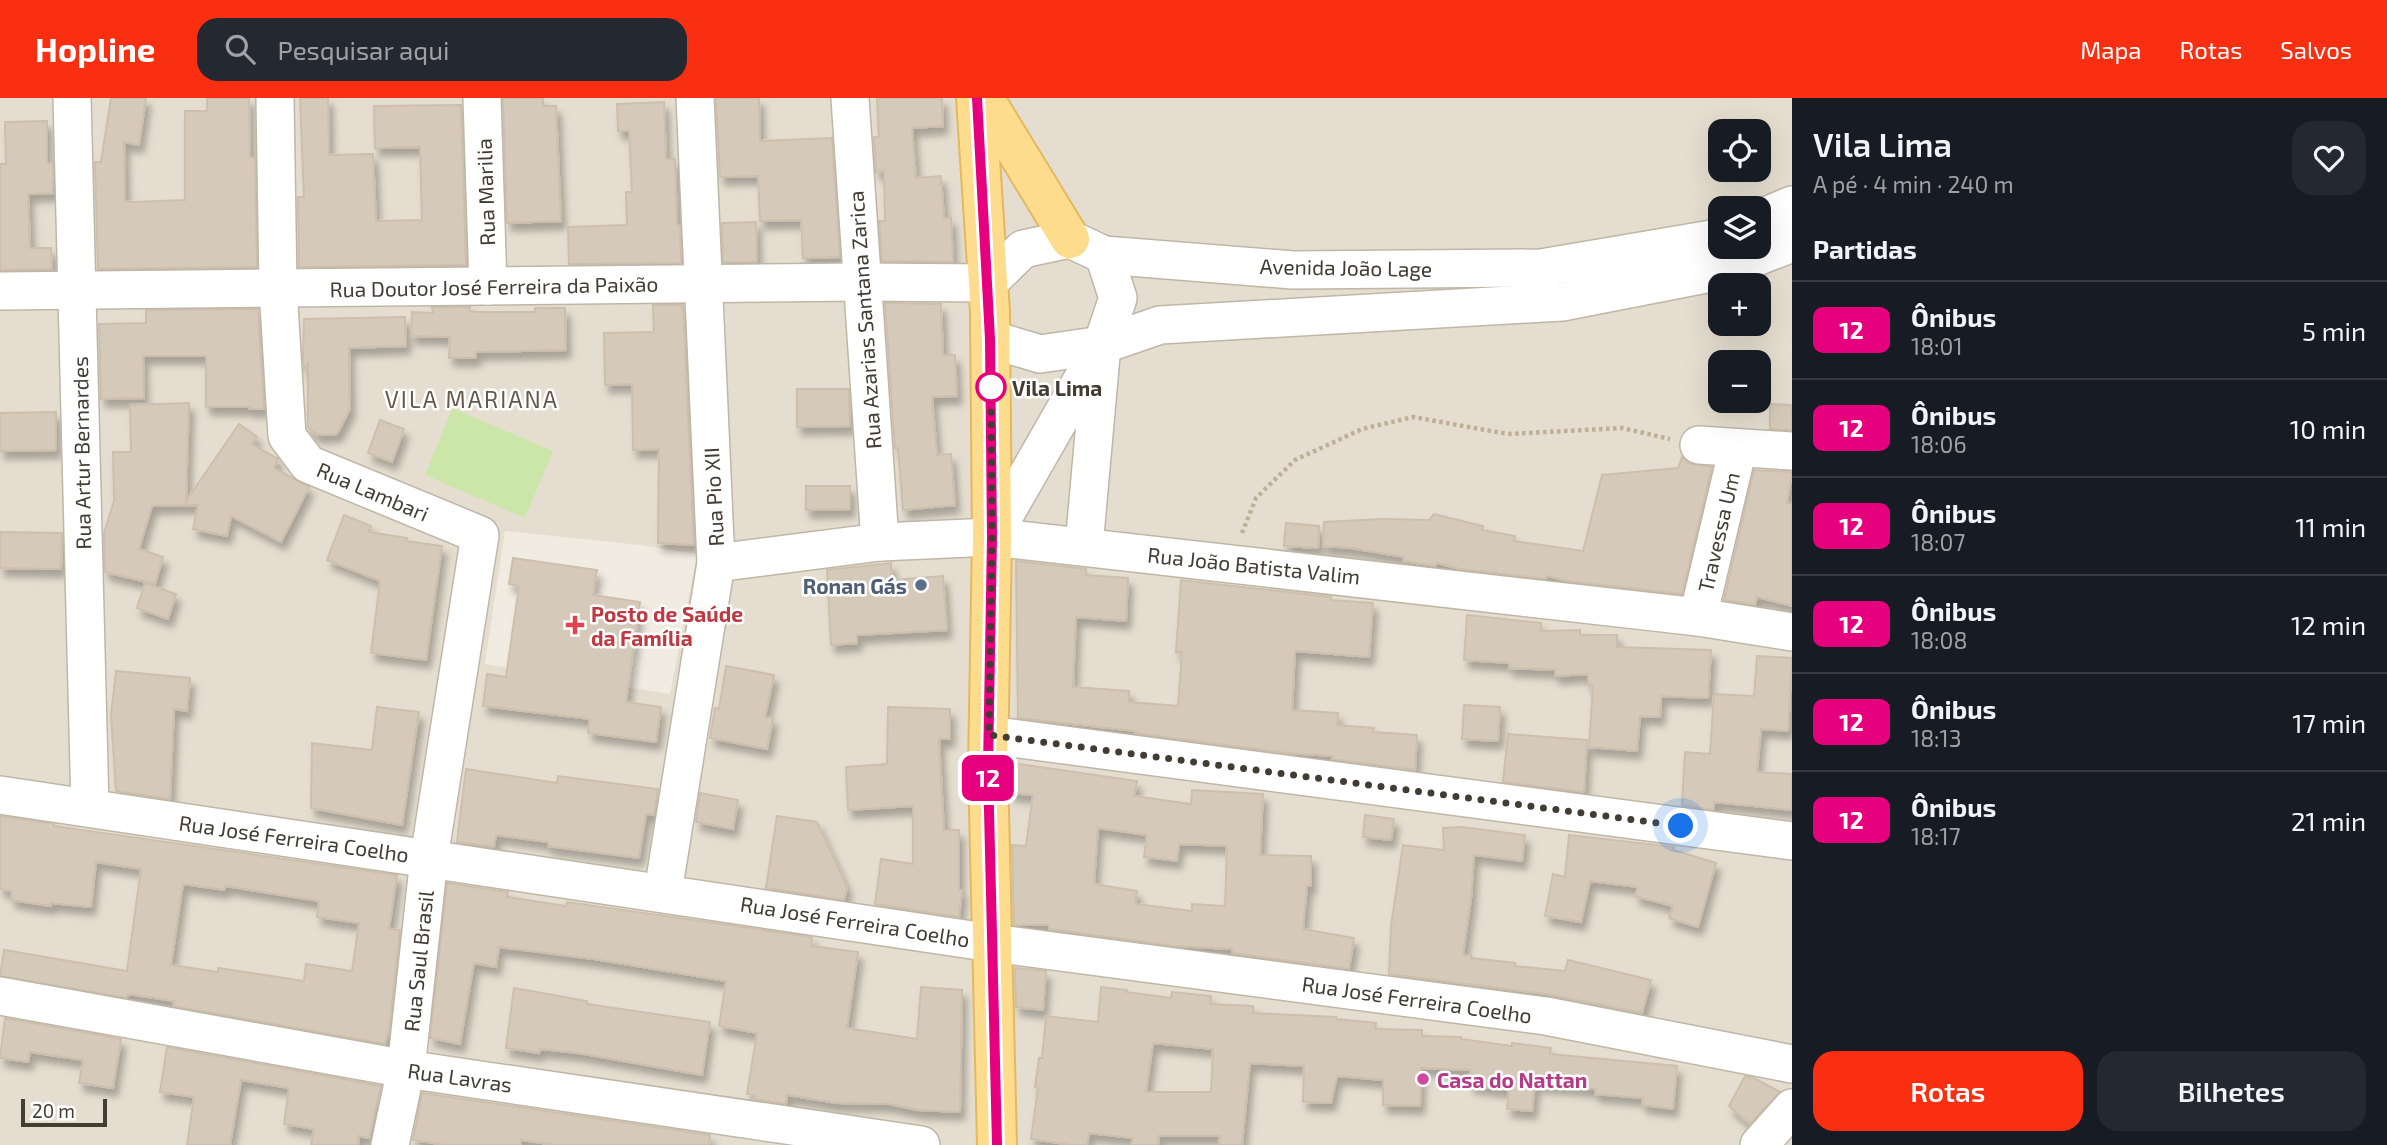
<!DOCTYPE html>
<html lang="pt">
<meta charset="utf-8">
<style>
:root{--surface:#171b24;--page:#242831;--text:#f1f3f6;--muted:#9ea1a6;--line:#363941;--accent:#fa2e10}
body{margin:0;font-family:"Exo 2",sans-serif;background:var(--page);color:var(--text);height:100vh;display:flex;flex-direction:column;font-size:26px;white-space:nowrap}
*{box-sizing:border-box;margin:0}
p{font-size:23px;color:var(--muted)}
.icon{flex:none;width:38px;height:38px;fill:none;stroke:currentColor;stroke-width:2;stroke-linecap:round;stroke-linejoin:round}
.map{position:relative;flex:1;overflow:hidden}
.side{display:flex;flex-direction:column;background:var(--surface);width:595px}
.side>*{flex:none}
.badge{padding:0 14px;border-radius:10px;font-size:24px;line-height:46px}
.buttons{position:absolute;left:1708px;top:21px;display:grid;gap:14px}
.buttons a{display:grid;place-items:center;width:63px;height:63px;border-radius:14px;background:var(--surface);box-shadow:0 7px 28px #0002;font-size:35px}
.scale{position:absolute;left:21px;bottom:18px;width:86px;box-sizing:border-box;padding-left:7px;border:4px solid #423c33;border-top:0;font-size:19px;line-height:24px;white-space:nowrap;color:#423c33;-webkit-text-stroke:5px #fff;paint-order:stroke}
.you{position:absolute;width:35px;height:35px;margin:-18px;border:5px solid #fff;border-radius:50%;background:#1a73e8;box-shadow:0 0 0 10px #1a73e833}
.map>.badge{position:absolute;translate:-50% -50%;box-shadow:0 0 0 4px #fff}
h2{padding:0 21px;font-size:26px;line-height:63px}
.round{display:grid;place-items:center;flex:none;width:74px;height:74px;border-radius:21px;background:var(--page)}
.head{display:flex;align-items:center;justify-content:space-between;height:119px;padding:0 21px}
h1{font-size:33px;font-weight:600;line-height:52px}
.primary-button{display:flex;gap:14px;margin-top:auto;padding:14px 21px}
.primary-button a{flex:1;height:80px;border-radius:21px;background:var(--accent);color:#fff;font-size:28px;font-weight:600;line-height:80px;text-align:center}
.primary-button a+a{background:var(--page);color:var(--text)}
ul{padding:0;list-style:none}
li{display:flex;align-items:center;gap:21px;height:98px;padding:0 21px;border-top:2px solid var(--line)}
li div{flex:1}
li b{display:block;font-size:26px}
li em{font-style:normal}
li .badge{min-width:77px;font-weight:700;text-align:center}
header{display:flex;align-items:center;gap:42px;box-sizing:border-box;height:98px;padding:0 35px;background:var(--accent);color:#fff}
header strong{font-size:33px}
nav{display:flex;gap:38px;margin-inline-start:auto;font-size:24px}
.search{width:490px;height:63px;background:var(--page);display:flex;align-items:center;gap:18px;box-sizing:border-box;padding:0 24px;border-radius:21px;color:var(--muted);font-size:26px}
main{display:flex;flex:1;min-height:0}
.map>svg:first-child{display:block}
.residential{fill:#e5ded0;fill-rule:evenodd}
.green{fill:#cce6aa}
.building{fill:#d5caba;stroke:#cdbfab;stroke-width:2;fill-rule:evenodd;filter:url(#shadow)}
.lines{fill:none;stroke-linecap:round;stroke-linejoin:round}
.minor-casing{stroke:#bfb6a8;stroke-width:40}
.major-casing{stroke:#e3b85e;stroke-width:42}
.path{stroke:#beaf96;stroke-width:4.5;stroke-dasharray:3.5 3.5;stroke-linecap:butt}
.minor{stroke:#fff;stroke-width:37}
.major{stroke:#fedc8e;stroke-width:38}
.line-casing{stroke:#fff;stroke-width:16}
.line{stroke:#e6007e;stroke-width:10}
.walk{stroke:#423c33;stroke-width:7;stroke-dasharray:0 12.6}
.stop-dot{fill:#fff;stroke:#e6007e;stroke-width:3.5}
.service-dot{fill:#5c6f8a;stroke:#fff;stroke-width:2.5}
.health-dot{fill:#e0444e;stroke:#fff;stroke-width:2.5}
.hotel-dot{fill:#d1479c;stroke:#fff;stroke-width:2.5}
.labels{text-anchor:middle;dominant-baseline:central;stroke-width:5;stroke-linejoin:round;paint-order:stroke}
.street-label{font-size:21px;fill:#423c33;stroke:#fff}
.stop-label{font-size:21px;font-weight:bold;fill:#423c33;stroke:#fff;text-anchor:start}
.service-label{font-size:21px;font-weight:bold;fill:#4e5e75;stroke:#fff;text-anchor:end}
.health-label{font-size:21px;font-weight:bold;fill:#be3a42;stroke:#fff;text-anchor:start}
.hotel-label{font-size:21px;font-weight:bold;fill:#b23c85;stroke:#fff;text-anchor:start}
.neighbourhood-label{font-size:23px;letter-spacing:2px;fill:#65594a;stroke:#fff}
</style>
<header>
<strong>Hopline</strong>
<div class="search"><svg class="icon" aria-label="search" viewBox="0 0 24 24"><circle cx="10" cy="10" r="6"/><path d="M15 15l6 6"/></svg>Pesquisar aqui</div>
<nav><a>Mapa</a><a>Rotas</a><a>Salvos</a></nav>
</header>
<main>
<div class="map">
<svg width="1792" height="1047" viewBox="0 0 1792 1047">
<defs>
<filter id="shadow"><feDropShadow dx="4.5" dy="8" stdDeviation="3.5" flood-color="#0004"/></filter>
</defs>
<rect width="100%" height="100%" fill="#f1ece2"/>
<path class="residential" d="M0,0h1792v1047h-1792zM1720,33h39v39h-39zM1720,110h39v39h-39zM1720,187h39v39h-39zM1720,264h39v39h-39zM505,433l135,14 57,9 -27,140 -185,-30z"/>
<polygon class="green" points="452,310 553,353 525,420 425,377"/>
<g class="building">
<polygon points="111,0 146,0 139,47 124,44 125,103 132,104 185,102 185,13 207,13 207,0 249,0 250,59 255,59 257,169 98,171 95,64 101,64"/>
<polygon points="300,0 328,0 329,57 373,56 376,123 422,122 420,49 375,50 374,8 461,7 466,167 299,169 298,99 304,99"/>
<polygon points="503,0 543,0 543,8 556,8 561,123 507,125"/>
<polygon points="716,0 759,0 760,43 832,40 840,159 803,160 801,122 760,123 758,78 720,79"/>
<polygon points="877,0 942,0 943,28 912,30 916,80 941,78 944,120 951,120 953,164 882,163 879,123 885,123 884,73 876,74 874,39 879,39"/>
<polygon points="664,4 666,61 675,61 677,127 680,127 681,165 569,166 568,129 627,127 626,94 632,94 629,33 618,33 617,6"/>
<polygon points="47,23 47,65 53,65 53,95 28,96 30,150 51,150 52,171 0,172 0,66 6,66 5,24"/>
<polygon points="756,124 757,164 723,164 722,125"/>
<polygon points="885,205 941,206 943,257 955,257 957,298 932,299 937,357 951,356 955,407 903,412 898,350 895,350"/>
<polygon points="653,207 683,207 694,447 658,445 659,351 633,352 632,286 605,287 604,235 654,234"/>
<polygon points="432,209 470,209 470,213 477,214 535,214 535,210 565,210 566,252 476,254 476,260 449,260 450,239 411,238 412,214 433,215"/>
<polygon points="258,211 264,311 250,311 251,309 206,309 206,258 143,258 144,300 101,301 99,226 146,225 146,212"/>
<polygon points="405,219 406,248 349,250 350,311 337,336 317,337 308,329 308,266 304,272 303,261 304,221"/>
<polygon points="797,291 849,291 850,328 797,329"/>
<polygon points="189,305 186,403 239,326 257,339 252,346 278,361 274,370 309,389 281,444 231,418 227,438 193,431 198,407 152,408 139,451 163,459 155,486 105,474 104,435 114,403 113,354 131,354 130,307"/>
<polygon points="1770,306 1792,307 1792,332 1770,331"/>
<polygon points="56,314 56,352 0,353 0,315"/>
<polygon points="380,322 404,331 392,364 368,355"/>
<polygon points="1682,359 1688,365 1712,369 1682,496 1567,483 1547,478 1546,481 1460,471 1437,465 1435,468 1403,463 1404,459 1351,450 1323,448 1324,424 1383,421 1429,422 1434,416 1483,428 1482,432 1515,438 1514,443 1583,453 1602,377 1678,370"/>
<polygon points="1754,372 1792,374 1787,405 1792,405 1792,508 1757,499 1755,507 1724,502"/>
<polygon points="806,388 850,388 850,411 806,412"/>
<polygon points="344,417 371,428 369,434 407,440 406,443 442,448 426,562 371,555 380,483 327,462"/>
<polygon points="1286,425 1319,428 1318,450 1284,448"/>
<polygon points="0,434 62,435 61,471 0,470"/>
<polygon points="513,460 597,472 593,497 640,504 626,604 661,609 656,644 588,635 590,621 483,608 487,576 506,579 519,488 509,486"/>
<polygon points="1016,463 1086,471 1086,477 1128,480 1126,523 1076,519 1073,589 1129,593 1129,604 1178,608 1182,554 1176,554 1181,482 1331,499 1331,502 1373,505 1369,559 1295,553 1292,612 1338,615 1337,627 1374,630 1373,634 1417,637 1415,672 1332,661 1333,658 1286,655 1135,635 1136,633 1018,620"/>
<polygon points="891,465 892,482 943,478 947,532 857,537 857,545 831,547 827,472"/>
<polygon points="145,485 176,496 168,521 137,510"/>
<polygon points="1467,517 1541,525 1541,533 1580,532 1580,537 1617,537 1617,549 1711,552 1708,600 1661,598 1660,619 1640,618 1637,653 1589,649 1593,587 1588,587 1588,576 1555,578 1555,572 1509,570 1510,565 1464,562"/>
<polygon points="1757,558 1792,560 1788,633 1761,631 1757,674 1792,676 1792,712 1714,704 1714,712 1682,707 1685,654 1710,656 1714,596 1754,598"/>
<polygon points="726,568 774,577 765,619 773,620 767,651 710,640 715,610 719,611"/>
<polygon points="116,573 190,580 187,613 174,611 170,701 116,693 111,617"/>
<polygon points="1464,607 1500,609 1498,643 1462,641"/>
<polygon points="377,609 419,614 402,727 311,710 312,645 372,652"/>
<polygon points="888,609 950,611 950,641 939,641 944,732 959,732 959,792 962,792 959,819 875,806 881,761 913,766 913,708 848,712 846,669 887,666"/>
<polygon points="1508,636 1587,642 1584,694 1503,684"/>
<path d="M1012,665l125,18 -3,15 57,8 1,-14 71,4 -3,61 51,1v30h-4l-4,43 51,9 -5,31 -117,-16v-4l-58,-3 -125,-17v-4h-35l-2,-80 14,1 7,-51 -23,-2zM1098,730l49,7 -3,22 33,4 2,-17 48,2 -2,60 -33,-2v7l-57,-7 2,-13 -43,-7z"/>
<polygon points="466,671 557,685 558,678 658,691 654,717 646,716 639,760 548,748 548,744 496,737 494,749 457,744"/>
<polygon points="700,695 738,702 733,731 696,724"/>
<polygon points="1365,717 1394,721 1391,742 1363,739"/>
<path d="M0,718l54,8v2l343,49 -8,54 11,1 -11,101 -4,13 -212,-38 1,-5 -46,-7 -1,4 -127,-22 4,-26 123,21 14,-102 -45,-7 -5,45 -40,-4v3l-40,-6 1,-9 -12,-2zM183,786l41,6 1,-4 94,15 -2,16 42,6 -7,48 -46,-7 -2,17 -86,-13v4l-47,-7z"/>
<polygon points="777,718 817,724 847,789 844,802 766,790"/>
<polygon points="1462,729 1525,737 1522,763 1474,757 1471,801 1463,857 1471,857 1471,860 1515,865 1515,868 1565,873 1568,862 1651,882 1642,915 1546,896 1389,876 1391,828 1403,747 1444,752 1443,730"/>
<polygon points="1569,737 1674,749 1673,752 1716,765 1698,829 1669,820 1673,808 1635,798 1638,789 1590,783 1581,824 1545,818 1553,776 1565,779"/>
<polygon points="447,785 508,794 507,799 566,808 567,804 812,839 811,848 858,854 847,930 917,941 921,889 962,892 960,1014 917,1012 889,1006 837,1005 787,997 786,1006 754,1001 755,997 747,996 757,935 719,928 726,883 594,861 499,849 496,869 474,865 460,946 430,940"/>
<polygon points="1015,870 1046,873 1043,912 1016,909"/>
<path d="M1101,889l26,3 -1,2 45,6 1,-6 39,4 -1,8 43,2v7l83,4v2l40,4 -1,6 47,1v6l39,1v2l51,7v-3l39,5 -1,6 127,12 -4,43 -31,-4 1,-7 -48,-4v-5l-60,-5 -3,27 -25,-2 2,-19 -39,-5v-15l-49,-2 -1,38 -37,-1v-25l-46,-4 -6,27 -28,-1 1,-36 -54,-3 -8,82h-23l1,-9h-61l-1,9h-27l2,-7 -44,-5 -2,12h-16l-40,-6 7,-51 -3,-1 4,-29h3l4,-42 52,6zM1153,945l60,6 -2,43h-65z"/>
<polygon points="514,890 587,903 587,906 710,924 702,977 578,955 540,951 539,955 506,950"/>
<polygon points="5,920 121,941 113,990 79,985 83,962 30,954 28,964 0,960"/>
<polygon points="167,949 381,988 369,1040 359,1038 358,1047 311,1047 314,1031 284,1026 289,990 241,982 230,1047 187,1047 194,999 160,994"/>
<polygon points="1745,978 1754,980 1780,994 1750,1026 1729,1008"/>
<polygon points="422,995 710,1037 709,1047 555,1047 521,1042 520,1047 446,1047 413,1042"/>
</g>
<g class="lines">
<g class="minor-casing">
<g id="minor">
<polyline points="72,0 90,710"/>
<polyline points="275,0 278,190 287,338 308,366 480,437 429,760 406,971 390,1047"/>
<polyline points="482,0 488,188"/>
<polyline points="850,0 880,444"/>
<polyline points="1759,121 1792,107"/>
<polyline points="0,193 861,184 988,185 1023,151 1070,141 1104,157 1293,172 1541,170 1712,141 1720,137"/>
<polyline points="990,241 1040,256 1102,247 1160,227 1562,204 1721,173 1792,145"/>
<polyline points="1699,347 1792,353"/>
<polyline points="992,439 1102,247 1118,200 1104,157"/>
<polyline points="1084,448 1101,258"/>
<polyline points="716,465 880,444 992,439 1698,519 1792,534"/>
<polyline points="1698,519 1738,350"/>
<polyline points="989,637 1792,743"/>
<polyline points="0,697 992,845 1546,918 1792,966"/>
<polyline points="663,794 716,465 695,0"/>
<polyline points="0,898 406,971 921,1047"/>
<polyline points="1759,1047 1792,1010"/>
</g>
</g>
<g class="major-casing">
<g id="major">
<polyline points="976,0 990,214 992,439 988,670 997,1047"/>
<polyline points="984,0 1070,141"/>
</g>
</g>
<polyline class="path" points="1242,435 1256,400 1295,362 1362,331 1413,319 1508,336 1622,330 1670,341"/>
<use href="#minor" class="minor"/>
<use href="#major" class="major"/>
</g>
<g class="lines">
<g class="line-casing">
<polyline id="line" points="977,0 990,241 992,439 988,670 997,1047"/>
</g>
<use href="#line" class="line"/>
<polyline class="walk" points="991,289 992,439 989,637 1681,728"/>
</g>
<circle class="stop-dot" cx="991" cy="289" r="14"/>
<circle class="service-dot" cx="921" cy="487" r="7"/>
<path class="health-dot" d="M571.5 516.5h7v7h7v7h-7v7h-7v-7h-7v-7h7z"/>
<circle class="hotel-dot" cx="1423" cy="981" r="7"/>
<g class="labels">
<g class="street-label">
<text transform="translate(485 94) rotate(-92)">Rua Marilia</text>
<text transform="translate(1346 169) rotate(1)">Avenida João Lage</text>
<text transform="translate(494 188) rotate(-1)">Rua Doutor José Ferreira da Paixão</text>
<text transform="translate(864 222) rotate(-94)">Rua Azarias Santana Zarica</text>
<text transform="translate(81 355) rotate(-91)">Rua Artur Bernardes</text>
<text transform="translate(373 393) rotate(23)">Rua Lambari</text>
<text transform="translate(713 399) rotate(-93)">Rua Pio XII</text>
<text transform="translate(1718 434) rotate(-77)">Travessa Um</text>
<text transform="translate(1254 467) rotate(6)">Rua João Batista Valim</text>
<text transform="translate(294 740) rotate(8)">Rua José Ferreira Coelho</text>
<text transform="translate(855 823) rotate(9)">Rua José Ferreira Coelho</text>
<text transform="translate(418 863) rotate(-84)">Rua Saul Brasil</text>
<text transform="translate(1417 901) rotate(8)">Rua José Ferreira Coelho</text>
<text transform="translate(460 979) rotate(8)">Rua Lavras</text>
</g>
<g class="stop-label">
<text x="1012" y="289">Vila Lima</text>
</g>
<g class="service-label">
<text x="907" y="487">Ronan Gás</text>
</g>
<g class="health-label">
<text x="591" y="515">Posto de Saúde<tspan x="591" dy="24">da Família</tspan></text>
</g>
<g class="hotel-label">
<text x="1437" y="981">Casa do Nattan</text>
</g>
<g class="neighbourhood-label">
<text x="472" y="301">VILA MARIANA</text>
</g>
</g>
</svg>
<div class="buttons">
<a><svg class="icon" aria-label="locate" viewBox="0 0 24 24"><circle cx="12" cy="12" r="6"/><path d="M12 2v4M12 18v4M2 12h4M18 12h4"/></svg></a>
<a><svg class="icon" aria-label="layers" viewBox="0 0 24 24"><path d="M12 4l9 5-9 5-9-5zM3 14l9 5 9-5"/></svg></a>
<a>+</a>
<a>−</a>
</div>
<div class="scale">20 m</div>
<div class="you" style="left:1681px;top:728px"></div>
<b class="badge" style="left:988px;top:680px;background:#e6007e;color:#fff">12</b>
</div>
<section class="side">
<div class="head"><div><h1>Vila Lima</h1><p>A pé · 4 min · 240 m</p></div><a class="round"><svg class="icon" aria-label="heart" viewBox="0 0 24 24"><path d="M12 20l-8-8c-3-5 5-10 8-4 3-6 11-1 8 4z"/></svg></a></div>
<h2>Partidas</h2>
<ul>
<li><span class="badge" style="background:#e6007e;color:#fff">12</span><div><b>Ônibus</b><p>18:01</p></div><em>5 min</em></li>
<li><span class="badge" style="background:#e6007e;color:#fff">12</span><div><b>Ônibus</b><p>18:06</p></div><em>10 min</em></li>
<li><span class="badge" style="background:#e6007e;color:#fff">12</span><div><b>Ônibus</b><p>18:07</p></div><em>11 min</em></li>
<li><span class="badge" style="background:#e6007e;color:#fff">12</span><div><b>Ônibus</b><p>18:08</p></div><em>12 min</em></li>
<li><span class="badge" style="background:#e6007e;color:#fff">12</span><div><b>Ônibus</b><p>18:13</p></div><em>17 min</em></li>
<li><span class="badge" style="background:#e6007e;color:#fff">12</span><div><b>Ônibus</b><p>18:17</p></div><em>21 min</em></li>
</ul>
<div class="primary-button"><a>Rotas</a><a>Bilhetes</a></div>
</section>
</main>
